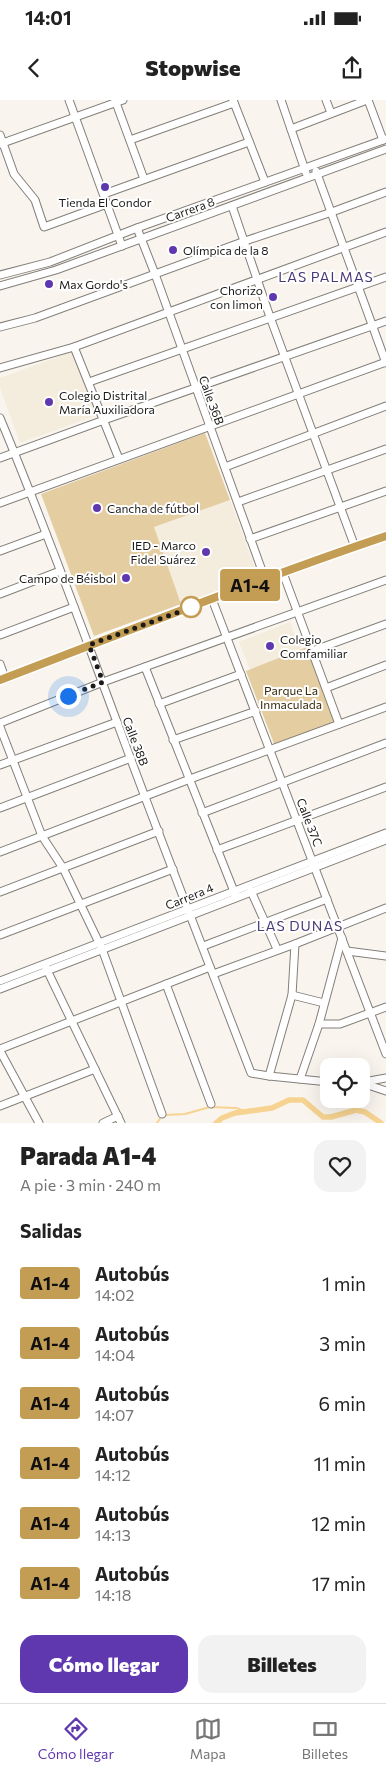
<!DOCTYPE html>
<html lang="es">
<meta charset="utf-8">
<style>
:root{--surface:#fff;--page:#f2f2f2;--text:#222;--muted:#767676;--line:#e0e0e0;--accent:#5f38b0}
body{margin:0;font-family:Commissioner,sans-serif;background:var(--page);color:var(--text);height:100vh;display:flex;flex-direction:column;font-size:19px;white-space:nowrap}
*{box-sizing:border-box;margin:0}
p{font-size:16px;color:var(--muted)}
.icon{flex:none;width:28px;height:28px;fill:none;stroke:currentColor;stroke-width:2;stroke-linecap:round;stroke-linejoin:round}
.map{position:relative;height:1023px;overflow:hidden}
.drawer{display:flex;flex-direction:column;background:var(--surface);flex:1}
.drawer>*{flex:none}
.badge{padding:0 10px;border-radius:4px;font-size:18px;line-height:32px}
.fabs{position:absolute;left:320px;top:958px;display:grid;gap:10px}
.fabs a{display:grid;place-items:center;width:50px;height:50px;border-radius:10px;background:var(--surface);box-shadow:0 5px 20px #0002;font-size:25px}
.you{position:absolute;width:25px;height:25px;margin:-12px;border:4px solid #fff;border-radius:50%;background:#1a73e8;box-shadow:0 0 0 8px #1a73e833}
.map>.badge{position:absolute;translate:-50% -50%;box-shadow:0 0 0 2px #fff}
h2{padding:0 20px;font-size:19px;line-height:45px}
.round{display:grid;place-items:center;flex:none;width:52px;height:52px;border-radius:15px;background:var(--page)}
.summary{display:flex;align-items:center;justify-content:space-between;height:85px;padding:0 20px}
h1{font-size:24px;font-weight:800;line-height:38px}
.primary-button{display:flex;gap:10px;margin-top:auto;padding:10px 20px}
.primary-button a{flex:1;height:58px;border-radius:15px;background:var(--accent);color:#fff;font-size:20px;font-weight:800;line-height:58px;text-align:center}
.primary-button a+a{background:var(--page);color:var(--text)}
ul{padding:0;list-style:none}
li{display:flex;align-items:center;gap:15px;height:60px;padding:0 20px}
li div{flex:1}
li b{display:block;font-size:19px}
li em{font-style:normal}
li .badge{min-width:55px;font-weight:700;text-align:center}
.status{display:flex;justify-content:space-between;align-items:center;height:35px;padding:0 25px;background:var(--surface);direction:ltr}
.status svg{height:14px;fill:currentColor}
header{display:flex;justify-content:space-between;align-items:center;height:65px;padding:0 20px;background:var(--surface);font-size:22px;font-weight:800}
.tab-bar{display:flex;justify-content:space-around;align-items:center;height:70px;border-top:1px solid var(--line);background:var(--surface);font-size:14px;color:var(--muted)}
.tab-bar a{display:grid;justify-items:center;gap:2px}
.tab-bar .selected{color:var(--accent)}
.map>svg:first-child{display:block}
.built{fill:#f4edde}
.green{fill:#e4cda1}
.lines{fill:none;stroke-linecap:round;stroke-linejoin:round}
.stream{stroke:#f6d391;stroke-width:2}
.canal{stroke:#f6d391;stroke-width:5.5}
.minor-casing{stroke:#837f79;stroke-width:9}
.minor{stroke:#fff;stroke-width:7}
.line-casing{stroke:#fff;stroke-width:11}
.line{stroke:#c49d54;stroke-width:8}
.walk{stroke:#1b1a18;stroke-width:5;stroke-dasharray:0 9}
.poi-dot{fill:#5f38b0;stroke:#fff;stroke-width:2}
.stop-dot{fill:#fff;stroke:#c49d54;stroke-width:2.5}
.labels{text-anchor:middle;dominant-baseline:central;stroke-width:4;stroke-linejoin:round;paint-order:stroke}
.poi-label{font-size:12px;fill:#1b1a18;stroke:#fff;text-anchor:start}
.street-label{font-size:12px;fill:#1b1a18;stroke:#fff}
.park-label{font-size:12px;fill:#382a0c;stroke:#fff}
.neighbourhood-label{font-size:14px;letter-spacing:1px;fill:#4a3b78;stroke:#fff}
</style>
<div class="status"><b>14:01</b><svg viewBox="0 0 49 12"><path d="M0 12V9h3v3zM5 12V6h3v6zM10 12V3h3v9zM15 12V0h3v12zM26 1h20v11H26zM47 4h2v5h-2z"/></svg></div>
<header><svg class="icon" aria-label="back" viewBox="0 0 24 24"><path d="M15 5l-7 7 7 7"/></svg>Stopwise<svg class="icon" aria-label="share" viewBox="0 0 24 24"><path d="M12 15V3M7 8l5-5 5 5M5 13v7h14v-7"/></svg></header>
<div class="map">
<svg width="386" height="1023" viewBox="0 0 386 1023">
<rect width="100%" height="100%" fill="#f9f5ee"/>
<g class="built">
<polygon points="74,251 98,315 20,343 0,288 0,278"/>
<polygon points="230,400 258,477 181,504 154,427"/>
<polygon points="290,522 301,550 250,570 239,542"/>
</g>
<g class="green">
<polygon points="205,333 230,400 154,427 181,504 94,536 41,394"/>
<polygon points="307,547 336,623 275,646 246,571"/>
</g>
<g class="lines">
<g class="stream">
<polyline points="165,1015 185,1014 210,1007 236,1008 247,1012"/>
<polyline points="157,1023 161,1017"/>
</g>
<polyline class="canal" points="216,1023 222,1018 235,1013 272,1008 289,1000 303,1000 323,1017 331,1017 356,1010 365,1012 381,1023"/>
<g class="minor-casing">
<g id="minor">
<polyline points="69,0 122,146"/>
<polyline points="115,0 144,79"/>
<polyline points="233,0 265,82"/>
<polyline points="281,0 306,73"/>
<polyline points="326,0 331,13"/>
<polyline points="368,0 383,40"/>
<polyline points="291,29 367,0"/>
<polyline points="0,35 14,74 35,100 44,127 107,104"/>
<polyline points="130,40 234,3"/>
<polyline points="0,44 123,0"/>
<polyline points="316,71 386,263"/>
<polyline points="104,94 249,42"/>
<polyline points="232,106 270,217 355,447"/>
<polyline points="137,128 155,174 265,479"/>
<polyline points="0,175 50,162 137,128 386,39"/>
<polyline points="0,186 56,170 386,49"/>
<polyline points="0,227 35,218 245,141 332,112 386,92"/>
<polyline points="74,247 119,359"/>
<polyline points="0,268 74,247 386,132"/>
<polyline points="89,282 386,177"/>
<path d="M0,318c42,100 79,202 117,304 43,117 89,234 134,351l18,3 60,6"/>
<polyline points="0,358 104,320 386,221"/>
<polyline points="225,367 386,306"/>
<polyline points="238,402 386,349"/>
<polyline points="0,403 386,262"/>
<polyline points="250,439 386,391"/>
<polyline points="0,451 46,434"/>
<polyline points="283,473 339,624"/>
<polyline points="0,494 60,471"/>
<polyline points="212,499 386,954"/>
<polyline points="0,535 74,507"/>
<polyline points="312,551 386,524"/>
<polyline points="0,564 5,578"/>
<polyline points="145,567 235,794"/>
<path d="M0,580c128,-49 256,-100 386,-144"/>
<polyline points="326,588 386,565"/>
<polyline points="159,604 241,574"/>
<polyline points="0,623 103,582 386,480"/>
<polyline points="0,627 42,736 63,768 102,849 162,1014"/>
<polyline points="173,640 256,611"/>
<polyline points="0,665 117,622"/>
<polyline points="0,708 131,658"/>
<polyline points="202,713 386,643"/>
<polyline points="217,750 386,687"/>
<polyline points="0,752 190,679 386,607"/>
<polyline points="251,791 277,849"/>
<polyline points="0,792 159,731"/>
<polyline points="0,835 173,769"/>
<polyline points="206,845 327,799"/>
<polyline points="347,851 386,856"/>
<polyline points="46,868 121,1023"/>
<polyline points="216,873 295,844 386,808"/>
<polyline points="0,881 386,733"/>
<polyline points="166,884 211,1004"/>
<polyline points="0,889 386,740"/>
<polyline points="292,895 324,903"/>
<polyline points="319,924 340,924 386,907"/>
<polyline points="0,949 210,867"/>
<polyline points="0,951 39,1023"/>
<polyline points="269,976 292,895 295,844"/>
<polyline points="300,979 319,924 342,838"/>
<polyline points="364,982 386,978"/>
<polyline points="362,983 386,991"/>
<polyline points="0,1006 95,969"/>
<polyline points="103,1023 118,1016"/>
</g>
</g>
<use href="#minor" class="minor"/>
</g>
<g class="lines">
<g class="line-casing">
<path id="line" d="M0,580c128,-49 256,-100 386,-144"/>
</g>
<use href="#line" class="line"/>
<polyline class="walk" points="68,596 103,582 89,545 195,506 191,507"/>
</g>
<g class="poi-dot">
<circle cx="105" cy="87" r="5"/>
<circle cx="173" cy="150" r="5"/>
<circle cx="49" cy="184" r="5"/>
<circle cx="273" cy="197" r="5"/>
<circle cx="49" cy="302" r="5"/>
<circle cx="97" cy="408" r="5"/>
<circle cx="206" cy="452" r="5"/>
<circle cx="126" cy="478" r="5"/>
<circle cx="270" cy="546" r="5"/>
</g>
<circle class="stop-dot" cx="191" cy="507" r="10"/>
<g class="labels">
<g class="poi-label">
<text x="105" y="102" text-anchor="middle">Tienda El Condor</text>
<text x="183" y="150">Olímpica de la 8</text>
<text x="59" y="184">Max Gordo's</text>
<text x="263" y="190" text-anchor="end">Chorizo<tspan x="263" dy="14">con limon</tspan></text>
<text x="59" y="295">Colegio Distrital<tspan x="59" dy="14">María Auxiliadora</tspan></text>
<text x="107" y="408">Cancha de fútbol</text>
<text x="196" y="445" text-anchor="end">IED - Marco<tspan x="196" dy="14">Fidel Suárez</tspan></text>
<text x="116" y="478" text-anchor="end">Campo de Béisbol</text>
<text x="280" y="539">Colegio<tspan x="280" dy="14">Comfamiliar</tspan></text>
</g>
<g class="street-label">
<text transform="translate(190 109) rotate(-20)">Carrera 8</text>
<text transform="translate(212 300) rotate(70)">Calle 36B</text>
<text transform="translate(136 641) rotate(69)">Calle 38B</text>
<text transform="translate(310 722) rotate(69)">Calle 37C</text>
<text transform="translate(189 796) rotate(-22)">Carrera 4</text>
</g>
<g class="park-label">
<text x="291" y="590">Parque La<tspan x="291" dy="14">Inmaculada</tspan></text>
</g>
<g class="neighbourhood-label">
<text x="326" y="176">LAS PALMAS</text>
<text x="300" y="825">LAS DUNAS</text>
</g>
</g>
</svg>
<div class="fabs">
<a><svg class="icon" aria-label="locate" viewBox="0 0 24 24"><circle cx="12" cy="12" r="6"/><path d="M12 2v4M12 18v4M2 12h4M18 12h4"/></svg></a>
</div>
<div class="you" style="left:68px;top:596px"></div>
<b class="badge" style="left:250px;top:485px;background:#c49d54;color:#111">A1-4</b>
</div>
<section class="drawer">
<div class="summary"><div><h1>Parada A1-4</h1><p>A pie · 3 min · 240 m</p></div><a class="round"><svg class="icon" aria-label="heart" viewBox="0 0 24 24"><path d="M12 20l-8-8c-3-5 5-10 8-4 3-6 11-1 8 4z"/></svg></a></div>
<h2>Salidas</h2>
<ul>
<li><span class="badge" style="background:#c49d54;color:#111">A1-4</span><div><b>Autobús</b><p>14:02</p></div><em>1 min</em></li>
<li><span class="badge" style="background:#c49d54;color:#111">A1-4</span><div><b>Autobús</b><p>14:04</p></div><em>3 min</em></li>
<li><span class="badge" style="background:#c49d54;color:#111">A1-4</span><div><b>Autobús</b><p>14:07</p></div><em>6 min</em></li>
<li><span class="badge" style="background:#c49d54;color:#111">A1-4</span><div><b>Autobús</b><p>14:12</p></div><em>11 min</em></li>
<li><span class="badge" style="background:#c49d54;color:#111">A1-4</span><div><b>Autobús</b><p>14:13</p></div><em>12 min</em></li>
<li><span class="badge" style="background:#c49d54;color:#111">A1-4</span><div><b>Autobús</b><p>14:18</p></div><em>17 min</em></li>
</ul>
<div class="primary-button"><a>Cómo llegar</a><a>Billetes</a></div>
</section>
<nav class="tab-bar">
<a class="selected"><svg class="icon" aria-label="directions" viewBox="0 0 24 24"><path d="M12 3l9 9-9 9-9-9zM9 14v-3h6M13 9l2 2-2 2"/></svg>Cómo llegar</a>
<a><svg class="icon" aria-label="map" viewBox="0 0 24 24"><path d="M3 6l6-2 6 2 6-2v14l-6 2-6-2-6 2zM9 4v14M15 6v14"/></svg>Mapa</a>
<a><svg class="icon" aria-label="tickets" viewBox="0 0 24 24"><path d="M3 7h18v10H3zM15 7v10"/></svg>Billetes</a>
</nav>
